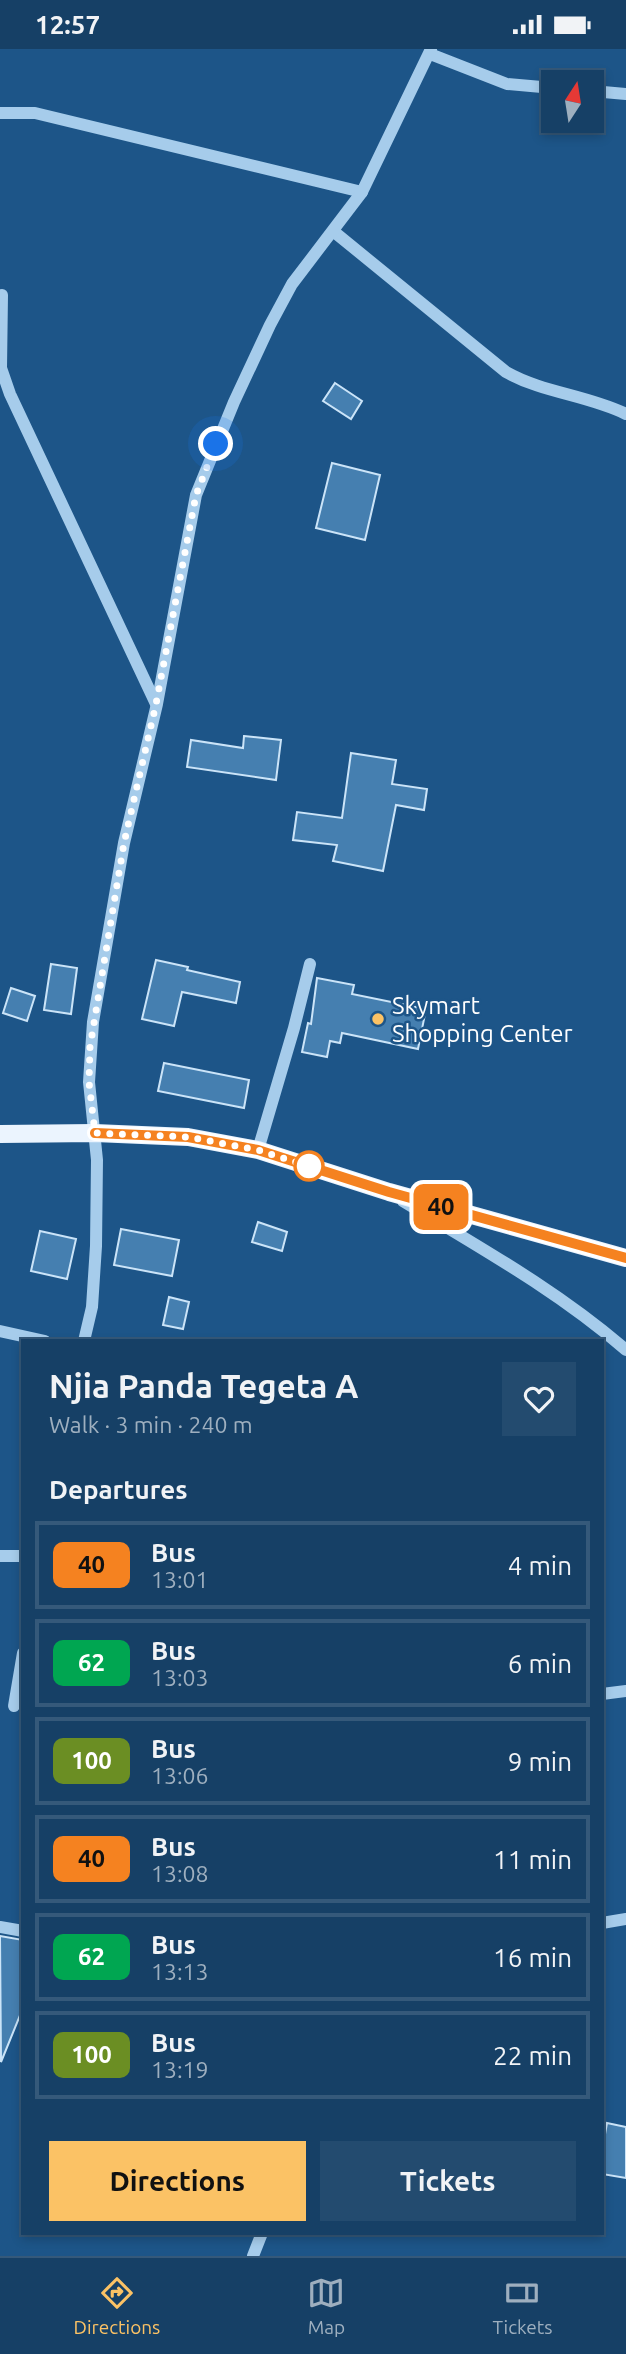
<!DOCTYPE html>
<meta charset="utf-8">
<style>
:root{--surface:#164066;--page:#234b6f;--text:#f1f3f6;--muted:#9eafbf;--line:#35597a;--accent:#fbc265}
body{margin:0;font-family:Ubuntu,sans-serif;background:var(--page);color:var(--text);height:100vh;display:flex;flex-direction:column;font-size:26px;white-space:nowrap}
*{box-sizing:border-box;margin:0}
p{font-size:23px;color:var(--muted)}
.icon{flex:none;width:38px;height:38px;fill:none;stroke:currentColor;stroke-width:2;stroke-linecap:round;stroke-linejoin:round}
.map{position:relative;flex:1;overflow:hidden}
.sheet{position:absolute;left:21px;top:1290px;width:583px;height:896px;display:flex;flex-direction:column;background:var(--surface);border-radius:0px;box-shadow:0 4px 10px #0003,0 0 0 2px var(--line)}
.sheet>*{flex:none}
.badge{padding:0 14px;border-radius:10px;font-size:24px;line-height:46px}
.needle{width:46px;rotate:12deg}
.fabs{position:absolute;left:541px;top:21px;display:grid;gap:14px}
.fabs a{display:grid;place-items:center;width:63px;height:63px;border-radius:0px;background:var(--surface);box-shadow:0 4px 10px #0003,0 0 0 2px var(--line);font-size:35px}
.you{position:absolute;width:35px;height:35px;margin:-18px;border:5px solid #fff;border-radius:50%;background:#1a73e8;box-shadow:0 0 0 10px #1a73e833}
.map>.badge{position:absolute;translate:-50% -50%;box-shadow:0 0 0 4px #fff}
h2{padding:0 28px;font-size:26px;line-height:63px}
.round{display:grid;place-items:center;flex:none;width:74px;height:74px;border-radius:0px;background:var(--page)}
.head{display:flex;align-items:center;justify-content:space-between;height:119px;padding:0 28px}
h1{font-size:33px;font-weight:600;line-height:52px}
.cta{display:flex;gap:14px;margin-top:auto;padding:14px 28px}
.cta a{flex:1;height:80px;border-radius:0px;background:var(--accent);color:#111;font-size:28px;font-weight:600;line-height:80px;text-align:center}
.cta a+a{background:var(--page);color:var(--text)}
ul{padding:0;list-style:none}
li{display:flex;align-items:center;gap:21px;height:88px;margin:0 14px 10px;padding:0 14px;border:4px solid var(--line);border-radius:0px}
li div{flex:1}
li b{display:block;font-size:26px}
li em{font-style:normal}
li .badge{min-width:77px;font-weight:700;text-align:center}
.status{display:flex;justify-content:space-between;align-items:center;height:49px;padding:0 35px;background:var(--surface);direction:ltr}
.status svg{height:19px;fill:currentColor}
.tabs{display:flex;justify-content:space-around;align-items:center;height:98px;border-top:2px solid var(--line);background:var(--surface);font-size:19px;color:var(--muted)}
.tabs a{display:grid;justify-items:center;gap:4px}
.tabs .on{color:var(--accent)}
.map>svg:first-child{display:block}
.building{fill:#457fb0;stroke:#cbe4f8;stroke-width:2}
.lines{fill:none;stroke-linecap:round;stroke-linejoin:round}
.minor{stroke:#a6cceb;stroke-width:12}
.major{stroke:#ebf4fe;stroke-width:18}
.line-casing{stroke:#fff;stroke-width:16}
.line{stroke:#f58220;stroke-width:10}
.walk{stroke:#fff;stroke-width:7;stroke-dasharray:0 12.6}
.poi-dot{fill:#fbc265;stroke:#1d5588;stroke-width:2.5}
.stop-dot{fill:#fff;stroke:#f58220;stroke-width:3.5}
.labels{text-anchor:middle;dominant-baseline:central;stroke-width:5;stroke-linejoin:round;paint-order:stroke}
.poi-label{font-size:24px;fill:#fff;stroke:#1d5588;text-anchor:start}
</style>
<div class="status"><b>12:57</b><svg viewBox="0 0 49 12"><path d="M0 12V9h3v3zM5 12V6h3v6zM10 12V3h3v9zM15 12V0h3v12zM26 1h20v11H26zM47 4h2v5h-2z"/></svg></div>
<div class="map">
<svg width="626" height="2207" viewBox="0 0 626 2207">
<rect width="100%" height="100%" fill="#1d5588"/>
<g class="building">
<polygon points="335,334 362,352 351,370 323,352"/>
<polygon points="332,414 380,426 365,491 316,479"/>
<polygon points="244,687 281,691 276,731 187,718 191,691 243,699"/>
<polygon points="351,704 396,711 392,735 427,740 424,761 396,756 383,822 333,812 337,796 293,791 297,763 342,769"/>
<polygon points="156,911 188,918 187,921 240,933 236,954 182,943 174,977 142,970"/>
<polygon points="51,915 77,919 71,965 44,961"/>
<polygon points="317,929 354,936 352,945 426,960 418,1000 342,984 340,994 330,992 327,1008 302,1003 308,974 311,975"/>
<polygon points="11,939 35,947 27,972 3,964"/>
<polygon points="164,1014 249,1031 244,1059 158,1042"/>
<polygon points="258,1173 287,1183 282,1202 252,1193"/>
<polygon points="121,1180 179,1191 172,1227 114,1216"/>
<polygon points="40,1182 76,1190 67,1230 31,1222"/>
<polygon points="169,1248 189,1253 183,1280 163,1276"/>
<polygon points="0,1887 23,1891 23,1959 1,2013"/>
<polygon points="607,2074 626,2078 626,2129 602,2125 602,2102"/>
</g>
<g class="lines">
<g class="minor">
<polyline points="430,5 507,35 553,39"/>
<polyline points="592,42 626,45"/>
<polyline points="0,64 35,64 362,143"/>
<path d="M333,182l173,141c37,21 81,23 120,42"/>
<polyline points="2,246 1,319 10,345 156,655"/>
<polyline points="258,1101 294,979 310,915"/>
<path d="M403,1152c76,46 155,90 223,149"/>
<polyline points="0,1282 45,1292"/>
<polyline points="84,1292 92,1258 96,1197 97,1111 89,1033 93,973 124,794 157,655 196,446 234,353 270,276 292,235 362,143 431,0"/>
<polyline points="0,1507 23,1507"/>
<polyline points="602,1645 626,1642"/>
<polyline points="14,1657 23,1604"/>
<polyline points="602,1874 626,1870"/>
<polyline points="0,1878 23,1882"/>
<polyline points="253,2207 262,2184"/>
</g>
<polyline class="major" points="0,1085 95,1084 188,1088 258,1101 389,1143 626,1209"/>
</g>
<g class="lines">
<g class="line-casing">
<polyline id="line" points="95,1084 188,1088 258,1101 389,1143 626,1209"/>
</g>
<use href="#line" class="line"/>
<polyline class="walk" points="216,395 196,446 156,655 124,794 90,998 89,1033 95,1084 188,1088 258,1101 311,1118 309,1117"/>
</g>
<circle class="poi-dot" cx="378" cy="970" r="7"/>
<circle class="stop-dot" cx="309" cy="1117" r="14"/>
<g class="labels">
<g class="poi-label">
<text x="392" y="956">Skymart<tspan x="392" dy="28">Shopping Center</tspan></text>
</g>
</g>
</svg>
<div class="fabs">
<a><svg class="needle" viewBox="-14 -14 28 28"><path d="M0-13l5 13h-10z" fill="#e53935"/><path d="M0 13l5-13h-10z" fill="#9eafbf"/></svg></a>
</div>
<div class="you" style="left:216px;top:395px"></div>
<b class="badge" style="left:441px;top:1158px;background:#f58220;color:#111">40</b>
<section class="sheet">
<div class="head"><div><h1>Njia Panda Tegeta A</h1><p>Walk · 3 min · 240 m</p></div><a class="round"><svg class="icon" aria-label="heart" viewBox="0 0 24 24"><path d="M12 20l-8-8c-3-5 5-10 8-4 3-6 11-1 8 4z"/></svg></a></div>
<h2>Departures</h2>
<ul>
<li><span class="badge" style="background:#f58220;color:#111">40</span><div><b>Bus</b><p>13:01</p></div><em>4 min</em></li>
<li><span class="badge" style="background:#00a651;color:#fff">62</span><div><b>Bus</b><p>13:03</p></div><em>6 min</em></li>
<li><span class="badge" style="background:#6b8e23;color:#fff">100</span><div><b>Bus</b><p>13:06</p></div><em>9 min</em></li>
<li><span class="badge" style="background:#f58220;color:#111">40</span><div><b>Bus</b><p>13:08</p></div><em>11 min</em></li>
<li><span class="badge" style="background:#00a651;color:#fff">62</span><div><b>Bus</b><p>13:13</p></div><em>16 min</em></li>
<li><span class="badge" style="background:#6b8e23;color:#fff">100</span><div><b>Bus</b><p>13:19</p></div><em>22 min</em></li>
</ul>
<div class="cta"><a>Directions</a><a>Tickets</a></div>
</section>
</div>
<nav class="tabs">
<a class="on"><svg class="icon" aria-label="directions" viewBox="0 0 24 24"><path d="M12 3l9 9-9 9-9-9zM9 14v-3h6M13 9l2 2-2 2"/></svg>Directions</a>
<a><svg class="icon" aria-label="map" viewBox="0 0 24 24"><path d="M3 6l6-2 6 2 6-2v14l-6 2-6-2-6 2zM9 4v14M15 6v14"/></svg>Map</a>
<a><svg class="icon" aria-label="tickets" viewBox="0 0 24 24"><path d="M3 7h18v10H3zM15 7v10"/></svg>Tickets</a>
</nav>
